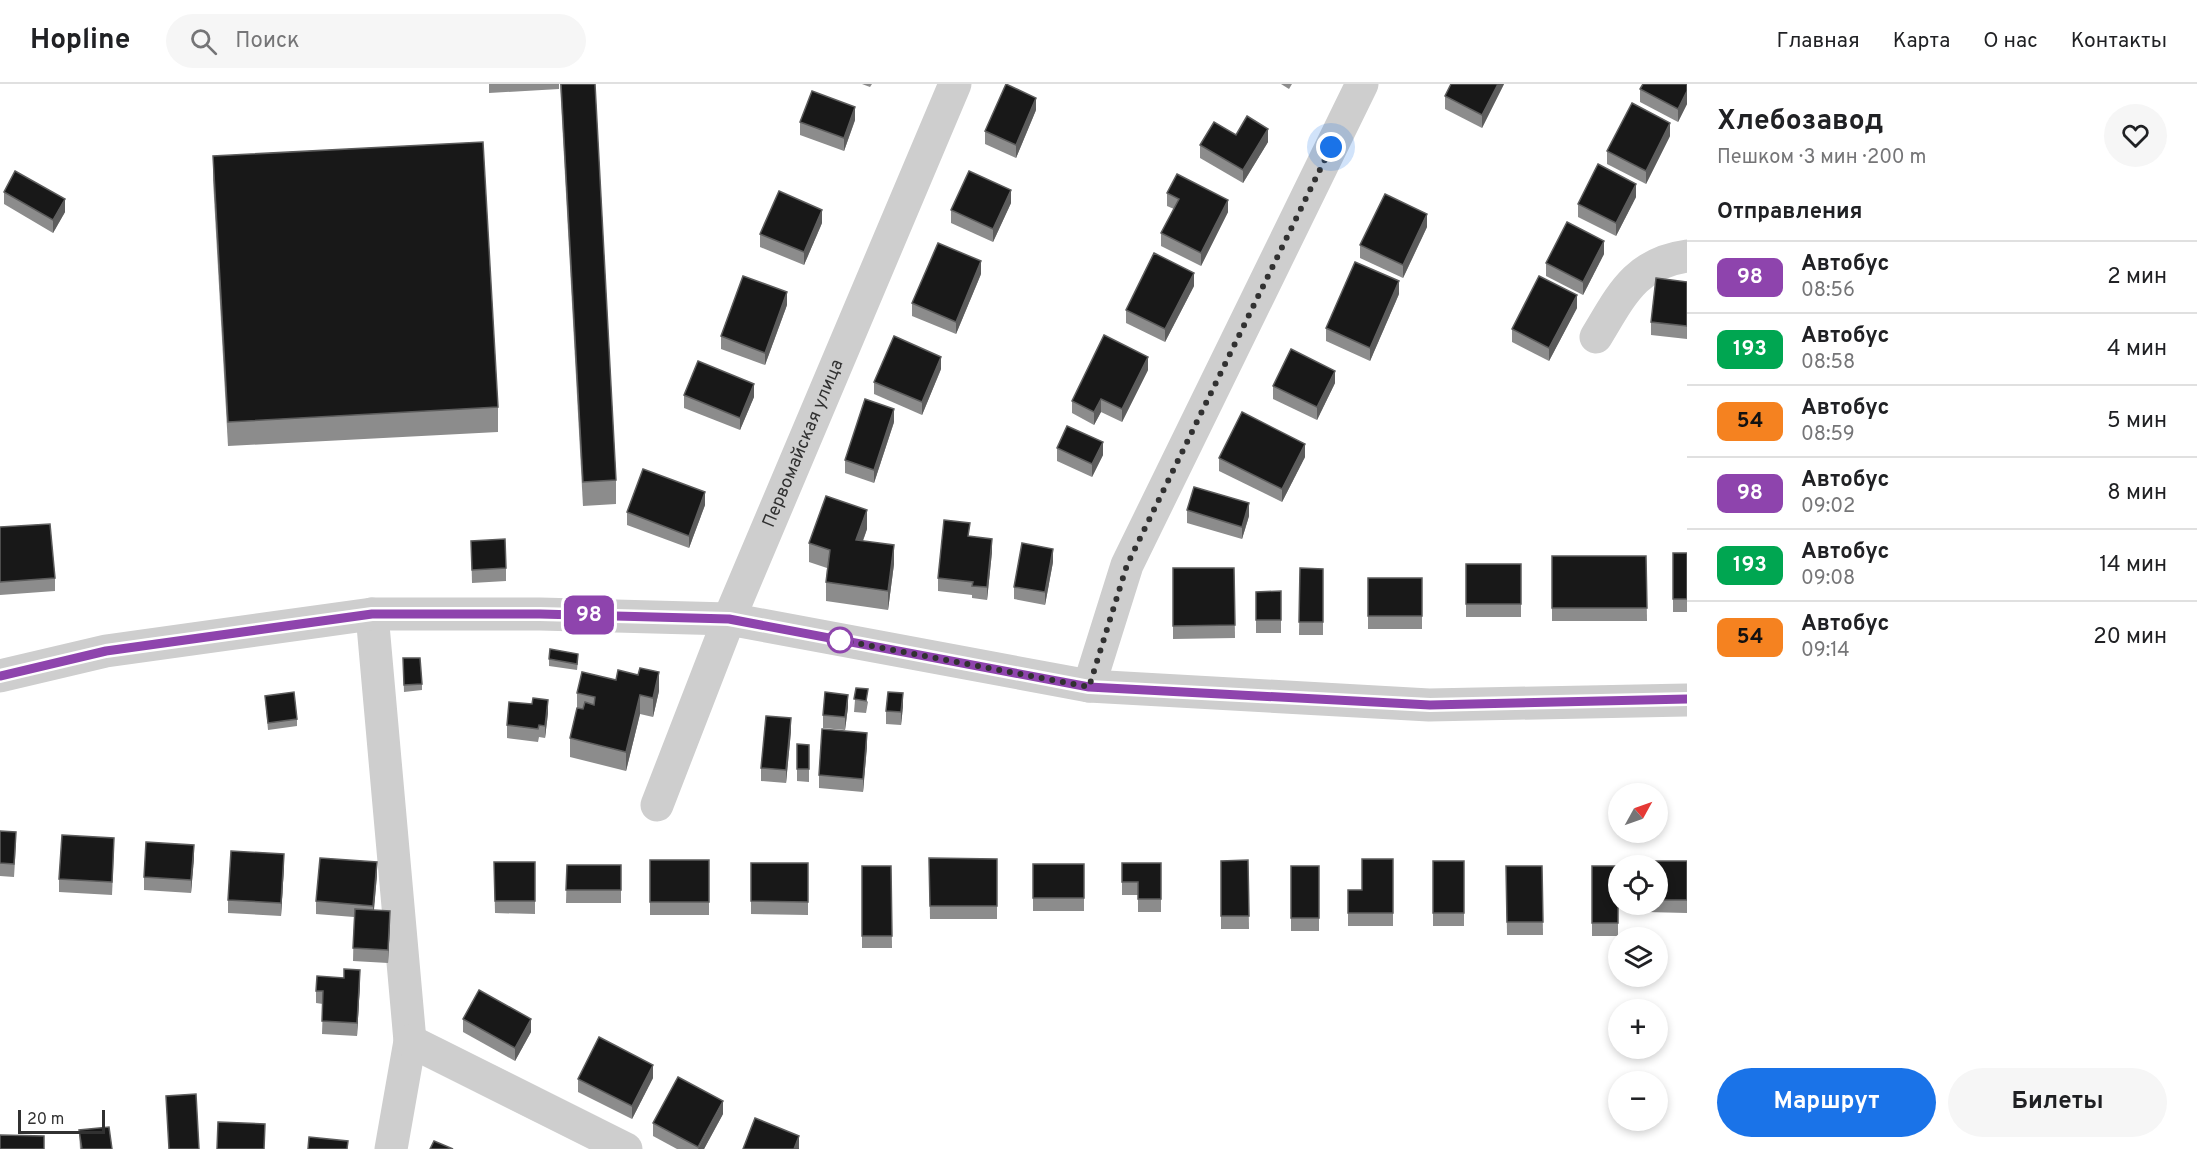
<!DOCTYPE html>
<html lang="ru">
<meta charset="utf-8">
<style>
:root{--surface:#fff;--page:#f6f6f6;--text:#202124;--muted:#757577;--line:#e0e0e0;--accent:#1a73e8}
body{margin:0;font-family:Overpass,sans-serif;background:var(--page);color:var(--text);height:100vh;display:flex;flex-direction:column;font-size:22px;white-space:nowrap}
*{box-sizing:border-box;margin:0}
p{font-size:20px;color:var(--muted)}
.icon{flex:none;width:33px;height:33px;fill:none;stroke:currentColor;stroke-width:2;stroke-linecap:round;stroke-linejoin:round}
.map{position:relative;flex:1;overflow:hidden}
.drawer{display:flex;flex-direction:column;background:var(--surface);width:510px}
.drawer>*{flex:none}
.badge{padding:0 12px;border-radius:9px;font-size:21px;line-height:39px}
.needle{width:39px;rotate:50deg}
.fabs{position:absolute;left:1608px;top:699px;display:grid;gap:12px}
.fabs a{display:grid;place-items:center;width:60px;height:60px;border-radius:50%;background:var(--surface);box-shadow:0 3px 9px #0003;font-size:30px}
.scale{position:absolute;left:18px;bottom:15px;width:87px;box-sizing:border-box;padding-left:6px;border:3px solid #313131;border-top:0;font-size:16px;line-height:21px;white-space:nowrap;color:#313131;-webkit-text-stroke:4px #fff;paint-order:stroke}
.you{position:absolute;width:30px;height:30px;margin:-15px;border:4px solid #fff;border-radius:50%;background:#1a73e8;box-shadow:0 0 0 9px #1a73e833}
.map>.badge{position:absolute;translate:-50% -50%;box-shadow:0 0 0 3px #fff}
h2{padding:0 30px;font-size:22px;line-height:54px}
.round{display:grid;place-items:center;flex:none;width:63px;height:63px;border-radius:32px;background:var(--page)}
.summary{display:flex;align-items:center;justify-content:space-between;height:102px;padding:0 30px}
h1{font-size:28px;font-weight:700;line-height:45px}
.button{display:flex;gap:12px;margin-top:auto;padding:12px 30px}
.button a{flex:1;height:69px;border-radius:36px;background:var(--accent);color:#fff;font-size:24px;font-weight:700;line-height:69px;text-align:center}
.button a+a{background:var(--page);color:var(--text)}
ul{padding:0;list-style:none}
li{display:flex;align-items:center;gap:18px;height:72px;padding:0 30px;border-top:2px solid var(--line)}
li div{flex:1}
li b{display:block;font-size:22px}
li em{font-style:normal}
li .badge{min-width:66px;font-weight:700;text-align:center}
header{display:flex;align-items:center;gap:36px;box-sizing:border-box;height:84px;padding:0 30px;background:var(--surface);border-bottom:2px solid var(--line)}
header strong{font-size:28px}
nav{display:flex;gap:33px;margin-inline-start:auto;font-size:21px}
.search{width:420px;height:54px;background:var(--page);display:flex;align-items:center;gap:15px;box-sizing:border-box;padding:0 21px;border-radius:33px;color:var(--muted);font-size:22px}
main{display:flex;flex:1;min-height:0}
.map>svg:first-child{display:block}
.lines{fill:none;stroke-linecap:round;stroke-linejoin:round}
.minor{stroke:#cecece;stroke-width:33}
.wall{fill:#8c8c8c}
.shaded-wall{fill:#5d5d5d}
.building{fill:#181818;stroke:#5d5d5d;stroke-width:1.5}
.line-casing{stroke:#fff;stroke-width:14}
.line{stroke:#8e44ad;stroke-width:9}
.walk{stroke:#313131;stroke-width:6;stroke-dasharray:0 10.8}
.stop-dot{fill:#fff;stroke:#8e44ad;stroke-width:3}
.labels{text-anchor:middle;dominant-baseline:central;stroke-width:6;stroke-linejoin:round;paint-order:stroke}
.street-label{font-size:18px;fill:#313131;stroke:#fff}
</style>
<header>
<strong>Hopline</strong>
<div class="search"><svg class="icon" aria-label="search" viewBox="0 0 24 24"><circle cx="10" cy="10" r="6"/><path d="M15 15l6 6"/></svg>Поиск</div>
<nav><a>Главная</a><a>Карта</a><a>О нас</a><a>Контакты</a></nav>
</header>
<main>
<div class="map">
<svg width="1687" height="1065" viewBox="0 0 1687 1065">
<rect width="100%" height="100%" fill="#fff"/>
<g class="lines">
<g class="minor">
<path d="M1596,253c25,-41 39,-74 91,-81"/>
<polyline points="372,530 410,957 391,1065"/>
<polyline points="0,592 106,567 372,530 540,530 729,535 1089,602 1429,621 1687,616"/>
<polyline points="1089,602 1127,481 1362,0"/>
<path id="s1" d="M657,721l72,-186 226,-535"/>
<polyline points="410,957 626,1065"/>
</g>
</g>
<g class="wall">
<polygon points="489,0 559,0 559,5 489,9"/>
<polygon points="560,0 595,0 616,396 616,420 583,422"/>
<polygon points="862,0 872,0 870,3"/>
<polygon points="1281,0 1292,0 1289,5"/>
<polygon points="1504,0 1482,44 1445,25 1445,12"/>
<polygon points="1687,0 1687,20 1678,38 1640,18 1640,5"/>
<polygon points="1036,26 1016,74 985,60 985,47"/>
<polygon points="855,36 844,67 800,51 800,38"/>
<polygon points="1670,52 1646,100 1607,80 1607,67"/>
<polygon points="1268,58 1243,99 1200,74 1200,61"/>
<polygon points="213,72 498,323 498,348 228,362 213,96"/>
<polygon points="4,108 65,128 53,149 4,120"/>
<polygon points="1167,109 1228,128 1201,182 1161,162 1161,149 1174,125 1167,122"/>
<polygon points="1636,113 1616,152 1578,133 1578,120"/>
<polygon points="1011,119 993,158 951,139 951,126"/>
<polygon points="822,139 804,181 760,163 760,150"/>
<polygon points="1427,143 1403,194 1360,174 1360,161"/>
<polygon points="1604,170 1583,211 1546,192 1546,179"/>
<polygon points="981,190 956,250 912,232 912,219"/>
<polygon points="1687,198 1687,255 1651,251 1651,238"/>
<polygon points="1194,202 1165,258 1126,239 1126,226"/>
<polygon points="1399,210 1370,277 1326,257 1326,244"/>
<polygon points="787,221 765,281 721,265 721,252"/>
<polygon points="1577,224 1549,277 1512,258 1512,245"/>
<polygon points="941,285 922,331 874,310 874,298"/>
<polygon points="1148,286 1122,338 1101,328 1094,341 1072,329 1072,317"/>
<polygon points="1335,299 1317,336 1273,315 1273,302"/>
<polygon points="684,311 754,313 740,346 684,324"/>
<polygon points="894,338 874,399 845,389 845,376"/>
<polygon points="1057,364 1103,371 1092,393 1057,377"/>
<polygon points="1305,373 1282,418 1219,387 1219,374"/>
<polygon points="705,421 689,464 627,441 627,428"/>
<polygon points="1187,426 1249,432 1242,455 1187,439"/>
<polygon points="0,443 55,494 55,507 0,511"/>
<polygon points="867,445 863,457 894,480 888,526 826,517 826,498 827,484 809,478 809,459"/>
<polygon points="970,452 992,468 987,516 972,514 972,511 938,507 938,494"/>
<polygon points="471,457 506,484 506,497 472,499"/>
<rect x="1673" y="469" width="14" height="59"/>
<polygon points="1552,472 1646,472 1647,537 1552,537"/>
<polygon points="1053,478 1045,521 1014,515 1014,503"/>
<rect x="1466" y="480" width="55" height="53"/>
<polygon points="1173,484 1234,484 1235,554 1173,555"/>
<polygon points="1300,484 1323,485 1323,551 1299,551"/>
<rect x="1368" y="494" width="54" height="51"/>
<polygon points="1281,507 1281,549 1256,549 1256,508"/>
<polygon points="549,575 578,577 577,586 549,582"/>
<polygon points="403,581 422,600 422,606 404,608"/>
<polygon points="856,604 868,618 866,629 854,628"/>
<polygon points="659,607 653,633 640,630 626,687 570,673 570,654 577,624 577,609"/>
<polygon points="265,612 297,635 297,642 268,646"/>
<polygon points="532,620 548,629 545,654 539,653 538,658 507,654 507,641"/>
<polygon points="903,622 901,641 886,640 886,627"/>
<polygon points="848,623 845,646 823,644 823,631"/>
<polygon points="791,647 786,699 761,697 761,684"/>
<polygon points="797,660 809,673 809,698 797,697"/>
<polygon points="867,662 863,708 819,704 819,691"/>
<polygon points="0,747 16,761 14,793 0,792"/>
<polygon points="114,767 112,811 59,808 59,795"/>
<polygon points="194,774 191,809 144,806 144,793"/>
<polygon points="929,774 997,775 997,835 930,835"/>
<polygon points="1393,775 1393,842 1348,842 1348,806 1362,806"/>
<rect x="650" y="776" width="59" height="55"/>
<polygon points="1248,776 1249,845 1221,845 1221,777"/>
<rect x="1433" y="777" width="31" height="65"/>
<polygon points="1687,777 1687,829 1646,828 1646,820 1658,820 1658,782"/>
<polygon points="494,778 535,778 535,830 495,829"/>
<polygon points="751,779 808,779 808,831 751,830"/>
<polygon points="1122,779 1161,779 1161,828 1138,828 1138,811 1122,811"/>
<rect x="1033" y="780" width="51" height="47"/>
<polygon points="567,781 621,781 621,819 566,819"/>
<polygon points="862,782 891,782 892,864 862,864"/>
<rect x="1291" y="782" width="28" height="65"/>
<polygon points="1506,782 1542,782 1543,851 1507,851"/>
<rect x="1592" y="782" width="26" height="70"/>
<polygon points="284,783 281,832 228,829 228,816"/>
<polygon points="377,791 374,826 390,840 388,879 353,877 354,833 316,830 316,817"/>
<polygon points="360,899 357,952 322,950 323,920 316,919 316,907"/>
<polygon points="463,935 531,948 515,977 463,948"/>
<polygon points="653,994 632,1035 578,1008 578,995"/>
<polygon points="723,1030 704,1065 677,1065 653,1052 653,1039"/>
<polygon points="79,1046 112,1065 80,1065"/>
</g>
<g class="shaded-wall">
<polygon points="1498,0 1504,0 1482,44 1482,31"/>
<polygon points="1687,7 1687,20 1678,38 1678,25"/>
<polygon points="1036,14 1036,26 1016,74 1016,61"/>
<polygon points="855,23 855,36 844,67 844,54"/>
<polygon points="1670,39 1670,52 1646,100 1646,87"/>
<polygon points="1268,45 1268,58 1243,99 1243,86"/>
<polygon points="1636,100 1636,113 1616,152 1616,139"/>
<polygon points="1011,106 1011,119 993,158 993,145"/>
<polygon points="65,115 65,128 53,149 53,136"/>
<polygon points="1228,116 1228,128 1201,182 1201,169"/>
<polygon points="822,126 822,139 804,181 804,168"/>
<polygon points="1427,130 1427,143 1403,194 1403,181"/>
<polygon points="1604,157 1604,170 1583,211 1583,198"/>
<polygon points="981,177 981,190 956,250 956,238"/>
<polygon points="1194,189 1194,202 1165,258 1165,245"/>
<polygon points="1399,197 1399,210 1370,277 1370,264"/>
<polygon points="787,208 787,221 765,281 765,269"/>
<polygon points="1577,211 1577,224 1549,277 1549,264"/>
<polygon points="941,273 941,285 922,331 922,318"/>
<polygon points="1148,273 1148,286 1122,338 1122,325"/>
<polygon points="1335,287 1335,299 1317,336 1317,323"/>
<polygon points="754,300 754,313 740,346 740,334"/>
<polygon points="1101,315 1101,328 1094,341 1094,328"/>
<polygon points="894,325 894,338 874,399 874,386"/>
<polygon points="1103,358 1103,371 1092,393 1092,380"/>
<polygon points="1305,360 1305,373 1282,418 1282,405"/>
<polygon points="705,408 705,421 689,464 689,452"/>
<polygon points="1249,419 1249,432 1242,455 1242,443"/>
<polygon points="867,426 867,445 856,475 856,456"/>
<polygon points="992,455 992,468 987,516 987,503"/>
<polygon points="894,461 894,480 888,526 888,507"/>
<polygon points="1053,465 1053,478 1045,521 1045,508"/>
<polygon points="659,588 659,607 653,633 653,614"/>
<polygon points="903,609 903,622 901,641 901,628"/>
<polygon points="640,611 640,630 626,687 626,668"/>
<polygon points="848,611 848,623 845,646 845,633"/>
<polygon points="548,616 548,629 545,654 545,642"/>
<polygon points="791,634 791,647 786,699 786,686"/>
<polygon points="867,649 867,662 863,708 863,695"/>
<polygon points="194,761 194,774 191,809 191,796"/>
<polygon points="284,770 284,783 281,832 281,819"/>
<polygon points="377,778 377,791 373,835 373,822"/>
<polygon points="390,827 390,840 388,879 388,866"/>
<polygon points="360,886 360,899 357,952 357,939"/>
<polygon points="531,935 531,948 515,977 515,964"/>
<polygon points="653,981 653,994 632,1035 632,1022"/>
<polygon points="723,1017 723,1030 704,1065 698,1065"/>
<polygon points="799,1052 799,1065 794,1065"/>
</g>
<g class="building">
<polygon points="561,0 595,0 616,396 583,398"/>
<polygon points="1006,0 1036,14 1016,61 985,47"/>
<polygon points="1451,0 1498,0 1482,31 1445,12"/>
<polygon points="1643,0 1687,0 1687,7 1678,25 1640,5"/>
<polygon points="812,7 855,23 844,54 800,38"/>
<polygon points="1632,19 1670,39 1646,87 1607,67"/>
<polygon points="1247,32 1268,45 1243,86 1200,61 1214,38 1236,51"/>
<polygon points="483,58 498,323 228,338 213,72"/>
<polygon points="1598,80 1636,100 1616,139 1578,120"/>
<polygon points="15,87 65,115 53,136 4,108"/>
<polygon points="969,87 1011,106 993,145 951,126"/>
<polygon points="1177,90 1228,116 1201,169 1161,149 1179,115 1167,109"/>
<polygon points="779,107 822,126 804,168 760,150"/>
<polygon points="1385,110 1427,130 1403,181 1360,161"/>
<polygon points="1567,138 1604,157 1583,198 1546,179"/>
<polygon points="938,159 981,177 956,238 912,219"/>
<polygon points="1154,169 1194,189 1165,245 1126,226"/>
<polygon points="1355,178 1399,197 1370,264 1326,244"/>
<polygon points="743,192 787,208 765,269 721,252"/>
<polygon points="1539,192 1577,211 1549,264 1512,245"/>
<polygon points="1656,194 1687,198 1687,242 1651,238"/>
<polygon points="1104,251 1148,273 1122,325 1101,315 1094,328 1072,317"/>
<polygon points="894,252 941,273 922,318 874,298"/>
<polygon points="1291,265 1335,287 1317,323 1273,302"/>
<polygon points="698,277 754,300 740,334 684,311"/>
<polygon points="865,315 894,325 874,386 845,376"/>
<polygon points="1242,328 1305,360 1282,405 1219,374"/>
<polygon points="1067,342 1103,358 1092,380 1057,364"/>
<polygon points="643,385 705,408 689,452 627,428"/>
<polygon points="1194,403 1249,419 1242,443 1187,426"/>
<polygon points="826,412 867,426 856,456 894,461 888,507 826,498 830,466 809,459"/>
<polygon points="944,436 970,439 968,452 992,455 987,503 972,502 973,498 938,494"/>
<polygon points="50,440 55,494 0,498 0,443"/>
<polygon points="505,455 506,484 472,486 471,457"/>
<polygon points="1022,459 1053,465 1045,508 1014,503"/>
<rect x="1673" y="469" width="14" height="46"/>
<polygon points="1552,472 1646,472 1647,524 1552,524"/>
<rect x="1466" y="480" width="55" height="40"/>
<polygon points="1173,484 1234,484 1235,541 1173,542"/>
<polygon points="1300,484 1323,485 1323,538 1299,538"/>
<rect x="1368" y="494" width="54" height="38"/>
<polygon points="1281,507 1281,536 1256,536 1256,508"/>
<polygon points="550,565 578,570 577,580 549,575"/>
<polygon points="403,574 420,574 422,600 404,601"/>
<polygon points="640,584 659,588 653,614 640,611 626,668 570,654 577,624 583,625 585,618 594,621 595,613 577,609 582,588 616,596 618,586 638,591"/>
<polygon points="856,604 868,605 866,617 854,615"/>
<polygon points="294,608 297,635 268,639 265,612"/>
<polygon points="825,608 848,611 845,633 823,631"/>
<polygon points="888,608 903,609 901,628 886,627"/>
<polygon points="533,614 548,616 545,642 539,641 538,645 507,641 509,618 532,620"/>
<polygon points="766,632 791,634 786,686 761,684"/>
<polygon points="822,645 867,649 863,695 819,691"/>
<polygon points="797,660 809,661 809,685 797,685"/>
<polygon points="0,747 16,748 14,780 0,779"/>
<polygon points="62,751 114,754 112,798 59,795"/>
<polygon points="146,758 194,761 191,796 144,793"/>
<polygon points="231,767 284,770 281,819 228,816"/>
<polygon points="320,774 377,778 373,822 316,817"/>
<polygon points="929,774 997,775 997,822 930,822"/>
<polygon points="1362,775 1393,775 1393,829 1348,829 1348,806 1362,806"/>
<rect x="650" y="776" width="59" height="42"/>
<polygon points="1248,776 1249,832 1221,832 1221,777"/>
<rect x="1433" y="777" width="31" height="52"/>
<polygon points="1646,777 1687,777 1687,816 1658,816 1658,782 1646,782"/>
<polygon points="494,778 535,778 535,817 495,817"/>
<polygon points="751,779 808,779 808,818 751,817"/>
<polygon points="1122,779 1161,779 1161,815 1138,815 1138,798 1122,798"/>
<rect x="1033" y="780" width="51" height="34"/>
<polygon points="567,781 621,781 621,806 566,806"/>
<polygon points="862,782 891,782 892,852 862,852"/>
<rect x="1291" y="782" width="28" height="52"/>
<polygon points="1506,782 1542,782 1543,838 1507,838"/>
<rect x="1592" y="782" width="26" height="57"/>
<polygon points="355,825 390,827 388,866 353,864"/>
<polygon points="344,885 360,886 357,939 322,937 323,907 316,907 317,892 344,894"/>
<polygon points="479,906 531,935 515,964 463,935"/>
<polygon points="599,953 653,981 632,1022 578,995"/>
<polygon points="678,993 723,1017 698,1063 653,1039"/>
<polygon points="196,1010 199,1065 169,1065 166,1012"/>
<polygon points="755,1034 799,1052 794,1065 743,1065"/>
<polygon points="218,1038 265,1040 264,1065 217,1065"/>
<polygon points="109,1043 112,1065 82,1065 79,1046"/>
<polygon points="0,1051 44,1052 44,1065 0,1065"/>
<polygon points="309,1053 348,1057 347,1065 308,1065"/>
<polygon points="434,1057 453,1065 430,1065"/>
</g>
<g class="lines">
<g class="line-casing">
<polyline id="line" points="0,592 106,567 372,530 540,530 729,535 1089,603 1430,621 1687,615"/>
</g>
<use href="#line" class="line"/>
<polyline class="walk" points="840,556 1089,603 1127,481 1331,63"/>
</g>
<circle class="stop-dot" cx="840" cy="556" r="12"/>
<g class="labels">
<g class="street-label">
<text stroke="none"><textPath href="#s1" startOffset="390">Первомайская улица</textPath></text>
</g>
</g>
</svg>
<div class="fabs">
<a><svg class="needle" viewBox="-14 -14 28 28"><path d="M0-13l5 13h-10z" fill="#e53935"/><path d="M0 13l5-13h-10z" fill="#757577"/></svg></a>
<a><svg class="icon" aria-label="locate" viewBox="0 0 24 24"><circle cx="12" cy="12" r="6"/><path d="M12 2v4M12 18v4M2 12h4M18 12h4"/></svg></a>
<a><svg class="icon" aria-label="layers" viewBox="0 0 24 24"><path d="M12 4l9 5-9 5-9-5zM3 14l9 5 9-5"/></svg></a>
<a>+</a>
<a>−</a>
</div>
<div class="scale">20 m</div>
<div class="you" style="left:1331px;top:63px"></div>
<b class="badge" style="left:589px;top:531px;background:#8e44ad;color:#fff">98</b>
</div>
<section class="drawer">
<div class="summary"><div><h1>Хлебозавод</h1><p>Пешком · 3 мин · 200 m</p></div><a class="round"><svg class="icon" aria-label="heart" viewBox="0 0 24 24"><path d="M12 20l-8-8c-3-5 5-10 8-4 3-6 11-1 8 4z"/></svg></a></div>
<h2>Отправления</h2>
<ul>
<li><span class="badge" style="background:#8e44ad;color:#fff">98</span><div><b>Автобус</b><p>08:56</p></div><em>2 мин</em></li>
<li><span class="badge" style="background:#00a651;color:#fff">193</span><div><b>Автобус</b><p>08:58</p></div><em>4 мин</em></li>
<li><span class="badge" style="background:#f58220;color:#111">54</span><div><b>Автобус</b><p>08:59</p></div><em>5 мин</em></li>
<li><span class="badge" style="background:#8e44ad;color:#fff">98</span><div><b>Автобус</b><p>09:02</p></div><em>8 мин</em></li>
<li><span class="badge" style="background:#00a651;color:#fff">193</span><div><b>Автобус</b><p>09:08</p></div><em>14 мин</em></li>
<li><span class="badge" style="background:#f58220;color:#111">54</span><div><b>Автобус</b><p>09:14</p></div><em>20 мин</em></li>
</ul>
<div class="button"><a>Маршрут</a><a>Билеты</a></div>
</section>
</main>
